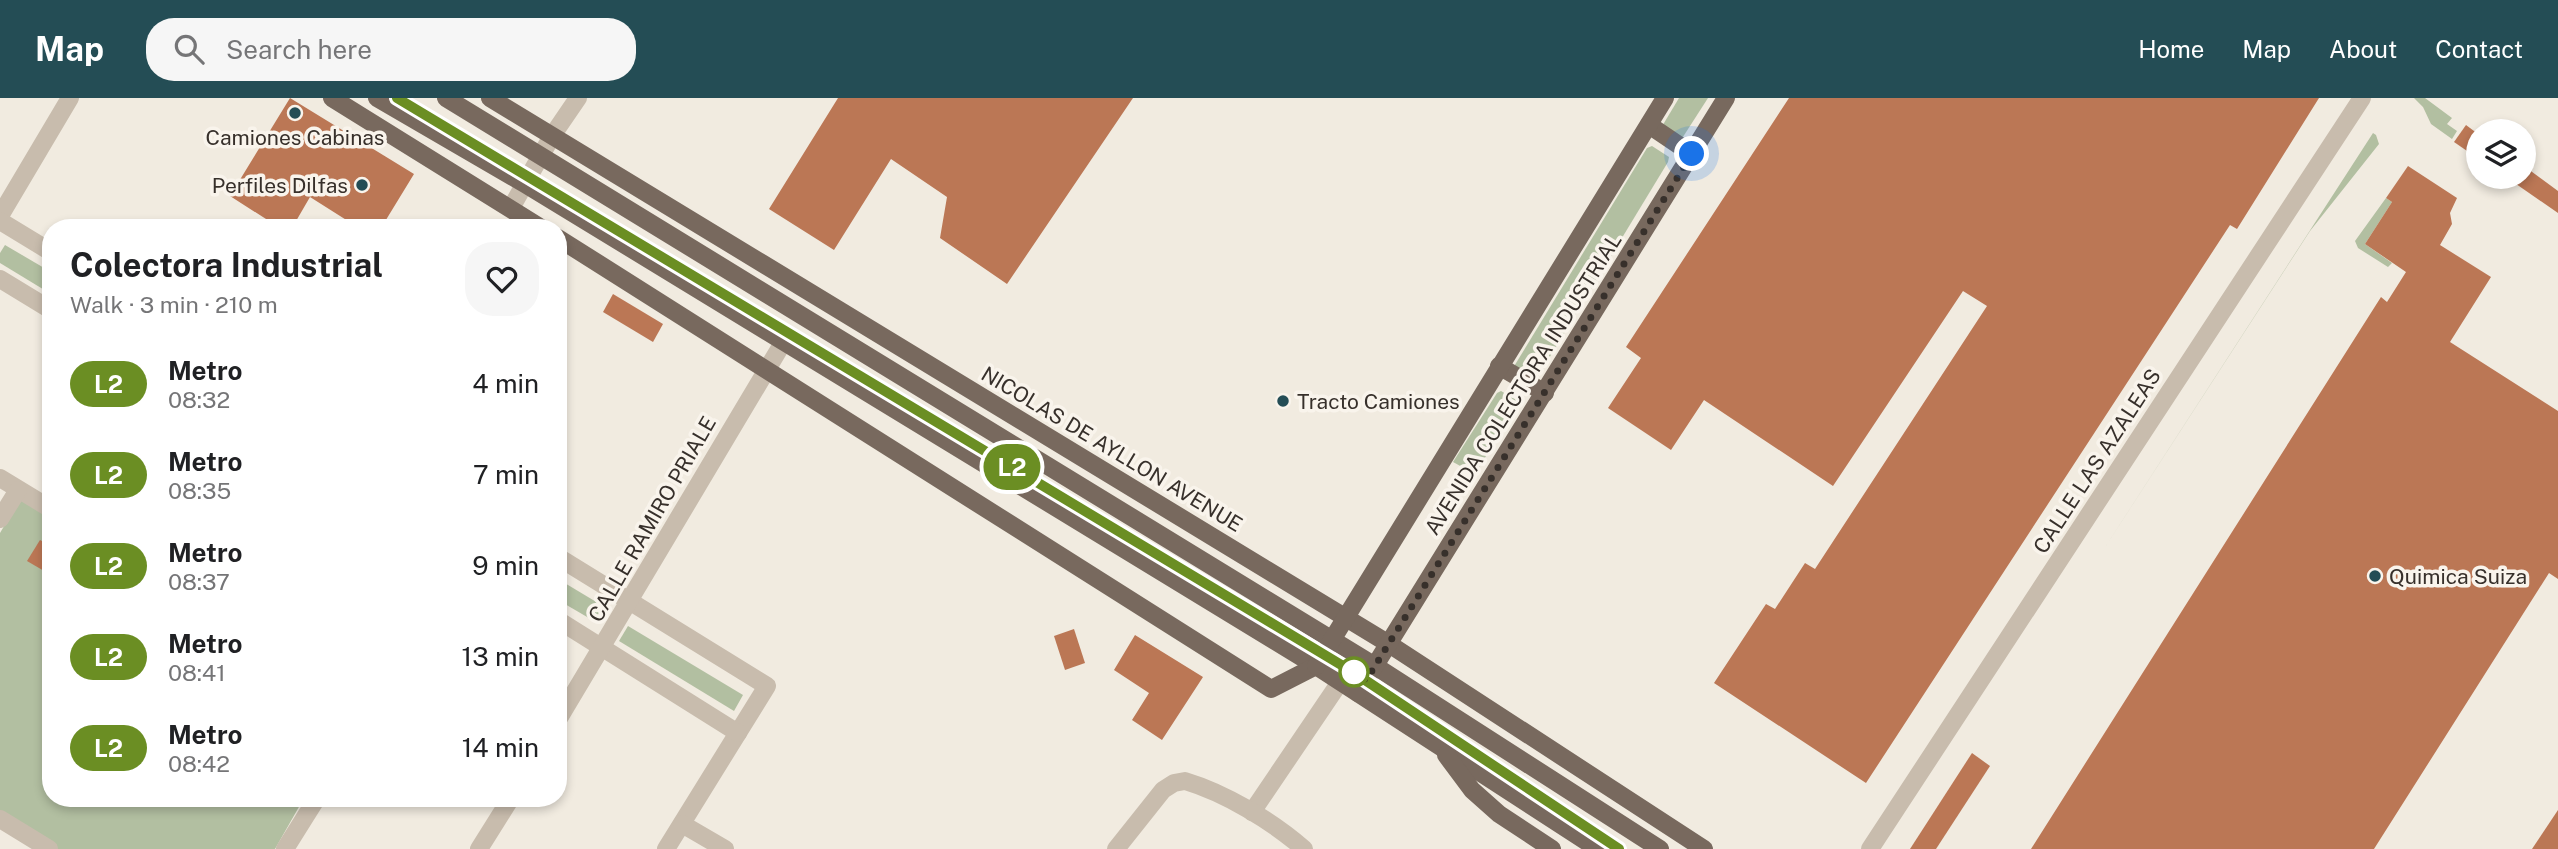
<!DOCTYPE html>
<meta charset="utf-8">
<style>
:root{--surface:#fff;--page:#f6f6f6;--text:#202124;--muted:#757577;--accent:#244d55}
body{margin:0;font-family:"Public Sans",sans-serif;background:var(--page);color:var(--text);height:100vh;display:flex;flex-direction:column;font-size:26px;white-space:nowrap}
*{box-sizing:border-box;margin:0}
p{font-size:23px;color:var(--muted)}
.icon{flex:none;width:38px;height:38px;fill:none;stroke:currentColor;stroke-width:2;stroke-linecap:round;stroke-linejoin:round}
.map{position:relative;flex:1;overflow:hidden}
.details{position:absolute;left:42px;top:121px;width:525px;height:588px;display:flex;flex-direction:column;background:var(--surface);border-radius:28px;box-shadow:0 4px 10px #0003}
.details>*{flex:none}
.badge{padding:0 14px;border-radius:23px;font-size:24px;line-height:46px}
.fabs{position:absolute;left:2466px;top:21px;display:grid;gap:14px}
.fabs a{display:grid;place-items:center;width:70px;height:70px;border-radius:50%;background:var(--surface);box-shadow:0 4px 10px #0003;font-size:35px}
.you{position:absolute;width:35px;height:35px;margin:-18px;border:5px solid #fff;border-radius:50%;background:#1a73e8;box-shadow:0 0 0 10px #1a73e833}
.map>.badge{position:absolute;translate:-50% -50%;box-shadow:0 0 0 4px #fff}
.round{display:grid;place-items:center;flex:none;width:74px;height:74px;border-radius:28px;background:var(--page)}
.overview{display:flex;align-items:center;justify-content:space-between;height:119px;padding:0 28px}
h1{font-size:33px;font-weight:700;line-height:52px}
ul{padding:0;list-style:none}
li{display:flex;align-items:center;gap:21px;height:91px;padding:0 28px}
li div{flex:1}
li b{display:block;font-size:26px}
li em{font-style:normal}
li .badge{min-width:77px;font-weight:700;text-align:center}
header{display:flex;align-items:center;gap:42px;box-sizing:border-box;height:98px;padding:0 35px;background:var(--accent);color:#fff}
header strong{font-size:33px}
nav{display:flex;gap:38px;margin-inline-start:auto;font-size:24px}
.search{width:490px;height:63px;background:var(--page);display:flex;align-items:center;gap:18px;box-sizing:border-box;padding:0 24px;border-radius:28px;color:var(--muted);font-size:26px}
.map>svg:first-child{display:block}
.green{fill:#b2bfa1}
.building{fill:#b75}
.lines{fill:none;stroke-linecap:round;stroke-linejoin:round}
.minor{stroke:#c8bcad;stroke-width:18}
.major{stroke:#78695e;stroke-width:18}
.line-casing{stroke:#fff;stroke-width:16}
.line{stroke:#6b8e23;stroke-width:10}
.walk{stroke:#37302b;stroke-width:7;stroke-dasharray:0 12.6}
.poi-dot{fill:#244d55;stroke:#f9f4ec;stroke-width:2.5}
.stop-dot{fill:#fff;stroke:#6b8e23;stroke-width:3.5}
.labels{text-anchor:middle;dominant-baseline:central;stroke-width:7;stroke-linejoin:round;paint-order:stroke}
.poi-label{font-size:21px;fill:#37302b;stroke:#f9f4ec;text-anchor:start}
.street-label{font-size:21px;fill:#37302b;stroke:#f9f4ec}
</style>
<header>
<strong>Map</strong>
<div class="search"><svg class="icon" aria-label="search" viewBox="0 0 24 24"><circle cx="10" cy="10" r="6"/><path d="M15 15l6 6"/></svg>Search here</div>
<nav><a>Home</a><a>Map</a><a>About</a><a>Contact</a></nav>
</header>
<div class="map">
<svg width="2558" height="751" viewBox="0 0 2558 751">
<rect width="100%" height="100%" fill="#f1ebe0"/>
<g class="green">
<polygon points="1679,0 1708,0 1681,42 1661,30"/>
<polygon points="2414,0 2425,0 2452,20 2447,26 2457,33 2452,41 2431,26 2423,9"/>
<polygon points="2373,35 2376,37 2379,46 2310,133 2100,457"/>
<polygon points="1652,48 1669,59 1668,64 1537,280 1513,270 1647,50"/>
<polygon points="2386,100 2392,104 2365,146 2392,165 2388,169 2358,150 2355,143"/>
<polygon points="5,147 51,174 51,196 0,165 0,155"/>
<polygon points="1501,293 1518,303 1516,309 1475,376 1453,364 1497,295"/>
<polygon points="22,398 51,416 51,700 304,700 275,751 46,751 0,723 0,435"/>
<polygon points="558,481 603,508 594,523 558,502"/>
<polygon points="628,528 743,597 734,613 619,543"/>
</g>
<g class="building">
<polygon points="290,0 414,76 381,130 359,130 310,99 292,130 280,130 230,98"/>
<polygon points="838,0 1133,0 1007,186 940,140 947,99 891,61 834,152 769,111"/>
<polygon points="1789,0 2319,0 2237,131 2230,127 1866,685 1714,585 1766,506 1775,511 1805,465 1815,471 1987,208 1963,193 1833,388 1704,302 1671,352 1608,310 1641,260 1626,249"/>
<polygon points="2466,27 2478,36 2478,45 2470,55 2454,44"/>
<polygon points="2408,68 2457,100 2450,115 2452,126 2440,147 2491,179 2450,244 2558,313 2558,481 2549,475 2374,751 2031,751 2381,199 2387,204 2406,174 2365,146 2392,104 2386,100"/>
<polygon points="2524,68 2558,93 2558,115 2506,79 2524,79"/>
<polygon points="613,196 663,226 653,244 603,214"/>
<polygon points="40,442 51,448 51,477 27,463"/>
<polygon points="1074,531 1085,565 1065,572 1054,538"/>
<polygon points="1135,537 1203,579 1162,642 1132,622 1149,595 1114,572"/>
<polygon points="1972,655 1990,668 1936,751 1910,751"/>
<polygon points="2558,712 2558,751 2532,751"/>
</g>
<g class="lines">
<g class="minor">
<polyline points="511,110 552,38 578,0"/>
<polyline points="0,118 70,0"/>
<polyline points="0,123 51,154"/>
<polyline points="0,181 51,212"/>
<polyline points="0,380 51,411"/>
<polyline points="0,421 18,392"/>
<polyline points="558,459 767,588 666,751"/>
<polyline points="558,522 738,635"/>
<polyline points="558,622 784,243"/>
<polyline points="1252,714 1340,584"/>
<polyline points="0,721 49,751"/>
<polyline points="682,726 725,751"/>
<polyline points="285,751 317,700"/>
<polyline points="479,751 511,700"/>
<path d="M1116,751l47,-59 11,-7 11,-2c40,12 87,40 119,68"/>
<polyline points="1870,751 2362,0"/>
</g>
<g class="major">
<polyline points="332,0 541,130"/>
<polyline points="377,0 525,86 1316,568 1598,751"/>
<polyline points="446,0 1375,568 1660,751"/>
<polyline points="490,0 1389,546 1704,751"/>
<polyline points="1649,27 1692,56"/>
<polyline points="558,140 1271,591 1316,568"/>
<polyline points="1499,268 1545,295"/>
<polyline points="1316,568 1665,0"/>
<polyline points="1358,595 1726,0"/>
<polyline points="1446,657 1472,692 1499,716 1552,751"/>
</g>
</g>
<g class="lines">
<g class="line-casing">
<polyline id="line" points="397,0 1353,574 1619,751"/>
</g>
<use href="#line" class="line"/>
<polyline class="walk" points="1354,574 1366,582 1375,568 1692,56"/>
</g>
<g class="poi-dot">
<circle cx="295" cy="15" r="7"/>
<circle cx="362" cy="87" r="7"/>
<circle cx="1283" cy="303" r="7"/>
<circle cx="2375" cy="478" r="7"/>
</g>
<circle class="stop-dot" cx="1354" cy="574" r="14"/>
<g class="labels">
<g class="poi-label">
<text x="295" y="39" text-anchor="middle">Camiones Cabinas</text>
<text x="348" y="87" text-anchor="end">Perfiles Dilfas</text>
<text x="1297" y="303">Tracto Camiones</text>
<text x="2389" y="478">Quimica Suiza</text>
</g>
<g class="street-label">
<text transform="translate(1523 286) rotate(-58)">AVENIDA COLECTORA INDUSTRIAL</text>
<text transform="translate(1112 351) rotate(31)">NICOLAS DE AYLLON AVENUE</text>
<text transform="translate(2097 363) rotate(-57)">CALLE LAS AZALEAS</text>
<text transform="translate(652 421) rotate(-60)">CALLE RAMIRO PRIALE</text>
</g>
</g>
</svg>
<div class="fabs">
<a><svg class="icon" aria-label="layers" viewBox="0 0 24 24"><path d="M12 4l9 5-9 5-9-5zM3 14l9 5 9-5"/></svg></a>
</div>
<div class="you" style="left:1692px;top:56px"></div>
<b class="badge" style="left:1012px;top:369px;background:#6b8e23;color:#fff">L2</b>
<section class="details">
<div class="overview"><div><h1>Colectora Industrial</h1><p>Walk · 3 min · 210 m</p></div><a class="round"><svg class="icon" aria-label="heart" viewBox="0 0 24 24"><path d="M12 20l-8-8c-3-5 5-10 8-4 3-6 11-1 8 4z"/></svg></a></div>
<ul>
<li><span class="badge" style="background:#6b8e23;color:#fff">L2</span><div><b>Metro</b><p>08:32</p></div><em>4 min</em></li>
<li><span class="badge" style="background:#6b8e23;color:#fff">L2</span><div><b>Metro</b><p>08:35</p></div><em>7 min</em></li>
<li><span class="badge" style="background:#6b8e23;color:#fff">L2</span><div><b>Metro</b><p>08:37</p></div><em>9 min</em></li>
<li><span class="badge" style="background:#6b8e23;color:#fff">L2</span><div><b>Metro</b><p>08:41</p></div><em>13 min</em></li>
<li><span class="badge" style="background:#6b8e23;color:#fff">L2</span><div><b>Metro</b><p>08:42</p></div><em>14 min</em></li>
</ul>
</section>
</div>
